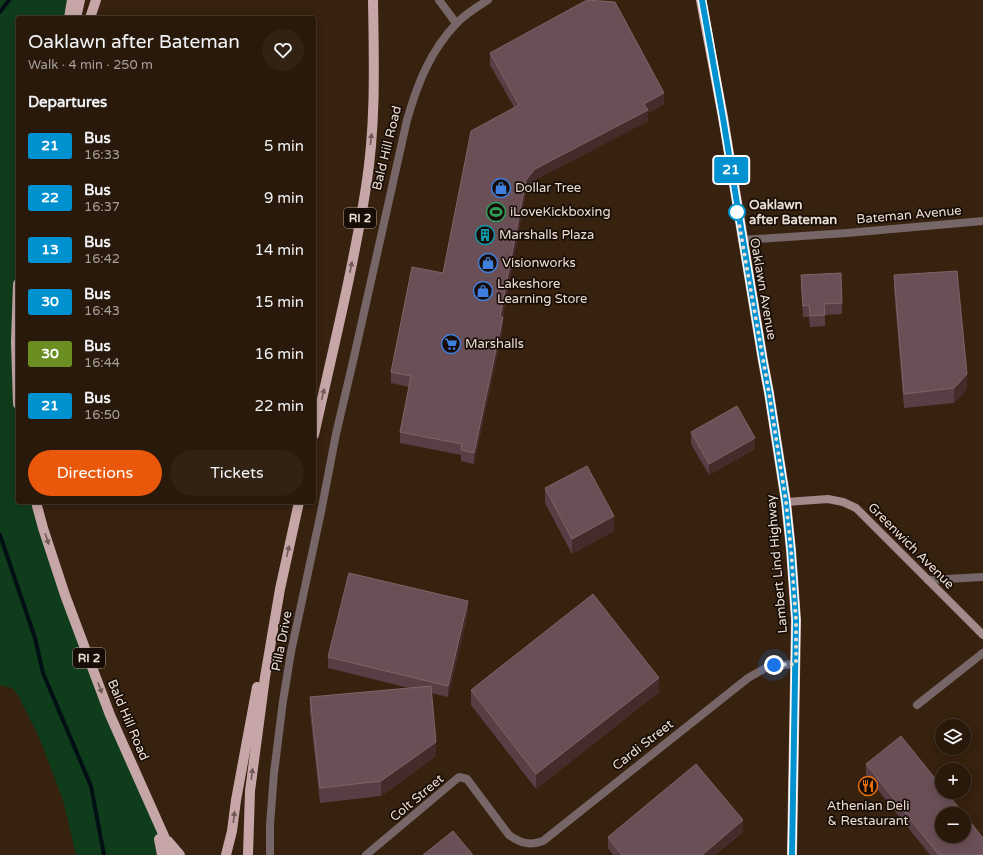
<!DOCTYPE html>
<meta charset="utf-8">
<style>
:root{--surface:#29190b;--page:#312214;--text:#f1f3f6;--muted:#a5a09d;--line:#45382c;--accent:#ea580c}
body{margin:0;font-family:"Varela Round",sans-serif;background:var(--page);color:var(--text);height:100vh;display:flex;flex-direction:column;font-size:15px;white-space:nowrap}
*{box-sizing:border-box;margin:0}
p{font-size:13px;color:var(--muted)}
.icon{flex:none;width:22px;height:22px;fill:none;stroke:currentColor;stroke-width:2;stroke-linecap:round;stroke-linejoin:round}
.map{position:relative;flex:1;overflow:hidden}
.details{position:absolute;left:16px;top:16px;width:300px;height:488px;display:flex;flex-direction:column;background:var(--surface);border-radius:4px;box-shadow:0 2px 10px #0003,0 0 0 1px var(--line)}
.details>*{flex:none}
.badge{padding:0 8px;border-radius:3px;font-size:14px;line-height:26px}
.tools{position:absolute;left:935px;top:719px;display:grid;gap:8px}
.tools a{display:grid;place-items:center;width:36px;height:36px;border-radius:50%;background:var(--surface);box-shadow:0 2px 10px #0003,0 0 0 1px var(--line);font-size:20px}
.you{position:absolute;width:20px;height:20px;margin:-10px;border:3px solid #fff;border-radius:50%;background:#1a73e8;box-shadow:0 0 0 6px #1a73e833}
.map>.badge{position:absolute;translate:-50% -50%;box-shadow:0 0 0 2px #fff}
h2{padding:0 12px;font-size:15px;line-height:36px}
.round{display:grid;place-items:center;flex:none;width:42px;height:42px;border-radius:21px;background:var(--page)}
.headline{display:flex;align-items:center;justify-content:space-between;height:68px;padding:0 12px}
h1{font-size:19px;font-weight:600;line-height:30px}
.primary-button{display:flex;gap:8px;margin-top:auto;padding:8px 12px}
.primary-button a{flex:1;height:46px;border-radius:24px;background:var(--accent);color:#fff;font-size:16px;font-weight:600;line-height:46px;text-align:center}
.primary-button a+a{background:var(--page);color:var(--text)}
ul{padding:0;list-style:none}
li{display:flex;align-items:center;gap:12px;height:52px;padding:0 12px}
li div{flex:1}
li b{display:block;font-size:15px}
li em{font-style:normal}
li .badge{min-width:44px;font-weight:700;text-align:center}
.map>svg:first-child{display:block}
.green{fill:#0f3c1a}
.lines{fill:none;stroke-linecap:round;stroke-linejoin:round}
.stream{stroke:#020f15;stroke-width:4}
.street{stroke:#766667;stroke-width:8}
.secondary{stroke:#a48a8b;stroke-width:8}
.primary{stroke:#c7a6a7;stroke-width:10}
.wall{fill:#5a3e46}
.shaded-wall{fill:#452b2a}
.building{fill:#6a4f56;stroke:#7e6569}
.oneway{fill:#6f5a56}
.line-casing{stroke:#fff;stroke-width:9}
.line{stroke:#0092d0;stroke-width:6}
.walk{stroke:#ecddd2;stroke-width:4;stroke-dasharray:0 7.2}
.stop-dot{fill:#fff;stroke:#0092d0;stroke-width:2}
.labels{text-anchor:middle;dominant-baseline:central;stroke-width:3.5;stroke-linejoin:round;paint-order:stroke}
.shield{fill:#170d06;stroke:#ac9f95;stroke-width:1}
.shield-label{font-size:12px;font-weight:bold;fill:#ecddd2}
.street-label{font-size:13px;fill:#ecddd2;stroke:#170d06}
.poi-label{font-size:13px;fill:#ecddd2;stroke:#170d06;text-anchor:start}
.stop-label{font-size:13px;font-weight:bold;fill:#ecddd2;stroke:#170d06;text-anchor:start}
</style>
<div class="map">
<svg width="983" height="855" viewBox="0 0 983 855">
<rect width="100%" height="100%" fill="#37210f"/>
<polygon class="green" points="0,0 72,0 69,18 18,18 18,502 36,502 52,562 153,810 163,855 76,855 63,800 39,737 18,695 12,688 0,685"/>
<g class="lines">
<g class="stream">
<polyline points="0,12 9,0"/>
<polyline points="0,535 35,638 43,673 91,786 104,855"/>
</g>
<g class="street">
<polyline points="439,0 456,23"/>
<polyline points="742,240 847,233 983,221"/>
<polyline points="928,580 983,577"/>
<polyline points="917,705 983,653"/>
<path d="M270,855v-30l4,-52 9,-72 8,-49 30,-140 15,-78 18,-77 53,-237c10,-35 23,-69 49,-96 9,-10 21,-17 32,-24"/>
<path d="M366,855l93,-78 8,2 42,56c11,8 21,11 34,6l205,-163 21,-12 27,-2"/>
</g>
<polyline class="secondary" points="786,502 828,499 843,502 856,508 983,635"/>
<g class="primary">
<polyline points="701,0 723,117 763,361 769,393 786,502 791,550 796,620 792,855"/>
<polyline points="69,18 72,0"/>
<polyline points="76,18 80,0"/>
<polyline points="90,18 96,0"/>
<polyline points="18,284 16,342 18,404"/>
<path d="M314,435c18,-82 39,-165 52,-248 10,-62 8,-125 7,-187"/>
<polyline points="36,502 43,528 65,595 110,715 164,836 170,855"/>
<polyline points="159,839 162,855"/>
<polyline points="168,841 180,855"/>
<polyline points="226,855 232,831 236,800 257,687"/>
<polyline points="248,855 250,791 265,677 280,589 299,502"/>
</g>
</g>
<g class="wall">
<polygon points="490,53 664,104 648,113 648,121 535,180 526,191 503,317 503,328 474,464 461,461 461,455 400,443 400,432 409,387 391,383 391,372 443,273 514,107 490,65"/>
<polygon points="801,275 842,303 842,314 825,315 825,326 810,327 809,317 803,317 801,286"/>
<polygon points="894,275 967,389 954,403 904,408 894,289"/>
<polygon points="691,432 755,449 709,475 691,444"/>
<polygon points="545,488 614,531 572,554 545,503"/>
<polygon points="468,613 448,697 431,693 436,756 381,796 320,803 310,712 310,697 409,688 328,668 328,657"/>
<polygon points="471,690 659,692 536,789 471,705"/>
<polygon points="866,764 983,855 930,855 866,775"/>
<polygon points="743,832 715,855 613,855 608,848 608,837"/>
</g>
<g class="shaded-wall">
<polygon points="664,93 664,104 648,113 648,121 535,180 526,191 503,317 503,328 474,464 474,453 500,317 526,180 535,169 644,104"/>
<polygon points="967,374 967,389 954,403 954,388"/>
<polygon points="755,438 755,449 709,475 709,464"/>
<polygon points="614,516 614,531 572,554 572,539"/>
<polygon points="468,601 468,613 448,697 448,686"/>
<polygon points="659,678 659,692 536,789 536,774"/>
<polygon points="436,742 436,756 381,796 381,781"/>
<polygon points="743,820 743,832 715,855 702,855"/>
</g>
<g class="building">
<polygon points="587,0 615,2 664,93 644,104 648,110 535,169 526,180 500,317 503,317 474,453 461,450 462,444 400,432 411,376 391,372 412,267 443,273 471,131 519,105 490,53"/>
<polygon points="957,271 967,374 954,388 904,394 894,275"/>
<polygon points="841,273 842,303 824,304 825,315 810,316 809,305 803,306 801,275"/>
<polygon points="737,406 755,438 709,464 691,432"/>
<polygon points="587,466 614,516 572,539 545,488"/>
<polygon points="349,573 468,601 448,686 328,657"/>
<polygon points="593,594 659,678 536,774 471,690"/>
<polygon points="431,686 436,742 381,781 320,788 310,697"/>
<polygon points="901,736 942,787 942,792 946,792 964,814 942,814 942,836 964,836 964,814 983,838 983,855 939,855 866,764"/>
<polygon points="696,764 743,820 702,855 622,855 608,837"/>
<polygon points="453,831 473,855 423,855"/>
</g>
<defs><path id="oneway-solid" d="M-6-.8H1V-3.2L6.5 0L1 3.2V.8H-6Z"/></defs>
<g class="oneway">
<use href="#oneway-solid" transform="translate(371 139) rotate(-84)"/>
<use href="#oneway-solid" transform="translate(351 267) rotate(-79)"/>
<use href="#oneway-solid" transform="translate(323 394) rotate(-77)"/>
<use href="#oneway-solid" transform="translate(47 539) rotate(72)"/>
<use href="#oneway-solid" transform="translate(288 551) rotate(-78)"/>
<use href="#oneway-solid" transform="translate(100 688) rotate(69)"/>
<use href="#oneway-solid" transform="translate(252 774) rotate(-83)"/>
<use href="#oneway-solid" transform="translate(234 817) rotate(-83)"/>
</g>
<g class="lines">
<g class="line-casing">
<polyline id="line" points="702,0 723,118 763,361 769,393 786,502 791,550 796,620 792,855"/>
</g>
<use href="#line" class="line"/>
<polyline class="walk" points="737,212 769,393 786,502 791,550 796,620 796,664 774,665"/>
</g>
<defs>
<g id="shop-ring" transform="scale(1)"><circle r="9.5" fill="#170d06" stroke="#3f7fe0" stroke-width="1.5"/><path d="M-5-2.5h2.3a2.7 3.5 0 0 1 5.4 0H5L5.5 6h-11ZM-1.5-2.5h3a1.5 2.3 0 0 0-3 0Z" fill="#3f7fe0"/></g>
<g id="stadium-ring" transform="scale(1)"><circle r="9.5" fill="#170d06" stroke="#2e9e5b" stroke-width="1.5"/><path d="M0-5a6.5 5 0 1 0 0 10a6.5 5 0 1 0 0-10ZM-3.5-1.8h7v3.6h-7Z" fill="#2e9e5b"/></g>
<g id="building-ring" transform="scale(1)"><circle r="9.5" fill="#170d06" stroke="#0f9aa8" stroke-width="1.5"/><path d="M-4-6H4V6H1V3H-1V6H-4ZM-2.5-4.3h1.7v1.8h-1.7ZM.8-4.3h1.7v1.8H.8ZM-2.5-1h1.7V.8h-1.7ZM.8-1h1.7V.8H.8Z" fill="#0f9aa8"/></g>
<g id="supermarket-ring" transform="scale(1)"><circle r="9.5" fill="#170d06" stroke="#3f7fe0" stroke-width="1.5"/><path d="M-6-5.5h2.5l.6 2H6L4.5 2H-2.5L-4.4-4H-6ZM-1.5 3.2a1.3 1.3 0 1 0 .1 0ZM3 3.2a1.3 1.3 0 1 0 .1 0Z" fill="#3f7fe0"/></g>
<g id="restaurant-ring" transform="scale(1)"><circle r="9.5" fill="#170d06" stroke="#e8710a" stroke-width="1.5"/><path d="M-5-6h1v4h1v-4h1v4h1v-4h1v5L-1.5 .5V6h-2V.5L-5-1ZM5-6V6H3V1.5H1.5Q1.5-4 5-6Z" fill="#e8710a"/></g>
</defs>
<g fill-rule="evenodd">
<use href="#shop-ring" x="501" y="188"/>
<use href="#stadium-ring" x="496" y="212"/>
<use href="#building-ring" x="485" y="235"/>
<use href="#shop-ring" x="488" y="263"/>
<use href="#shop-ring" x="483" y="291"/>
<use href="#supermarket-ring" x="451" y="344"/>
<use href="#restaurant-ring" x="868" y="786"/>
</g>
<circle class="stop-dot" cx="737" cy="212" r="8"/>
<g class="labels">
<g class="shield">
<rect x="344" y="208" width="32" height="20" rx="3"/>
<rect x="73" y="648" width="32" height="20" rx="3"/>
</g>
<g class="shield-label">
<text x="360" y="218">RI 2</text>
<text x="89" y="658">RI 2</text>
</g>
<g class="street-label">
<text transform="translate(387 148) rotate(-76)">Bald Hill Road</text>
<text transform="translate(909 215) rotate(-5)">Bateman Avenue</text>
<text transform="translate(763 289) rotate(80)">Oaklawn Avenue</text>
<text transform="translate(911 546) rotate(45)">Greenwich Avenue</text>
<text transform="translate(777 564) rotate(-95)">Lambert Lind Highway</text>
<text transform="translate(282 641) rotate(-79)">Pilla Drive</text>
<text transform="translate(128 720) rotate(67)">Bald Hill Road</text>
<text transform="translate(643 745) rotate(-38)">Cardi Street</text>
<text transform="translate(417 798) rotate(-40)">Colt Street</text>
</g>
<g class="poi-label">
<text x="515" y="188">Dollar Tree</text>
<text x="510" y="212">iLoveKickboxing</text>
<text x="499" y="235">Marshalls Plaza</text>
<text x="502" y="263">Visionworks</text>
<text x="497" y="284">Lakeshore<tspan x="497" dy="15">Learning Store</tspan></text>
<text x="465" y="344">Marshalls</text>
<text x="868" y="806" text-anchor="middle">Athenian Deli<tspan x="868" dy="15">&amp; Restaurant</tspan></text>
</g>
<g class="stop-label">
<text x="749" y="205">Oaklawn<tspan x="749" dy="15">after Bateman</tspan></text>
</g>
</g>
</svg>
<div class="tools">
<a><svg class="icon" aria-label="layers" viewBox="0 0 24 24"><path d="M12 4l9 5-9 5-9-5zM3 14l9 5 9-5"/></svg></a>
<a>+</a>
<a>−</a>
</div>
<div class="you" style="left:774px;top:665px"></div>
<b class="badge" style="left:731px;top:170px;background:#0092d0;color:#fff">21</b>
<section class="details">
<div class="headline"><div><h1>Oaklawn after Bateman</h1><p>Walk · 4 min · 250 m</p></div><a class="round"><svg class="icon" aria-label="heart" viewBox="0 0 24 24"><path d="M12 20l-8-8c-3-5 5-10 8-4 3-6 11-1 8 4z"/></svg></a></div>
<h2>Departures</h2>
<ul>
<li><span class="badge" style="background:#0092d0;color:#fff">21</span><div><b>Bus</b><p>16:33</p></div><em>5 min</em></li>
<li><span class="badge" style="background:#0092d0;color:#fff">22</span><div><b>Bus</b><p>16:37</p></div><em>9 min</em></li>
<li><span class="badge" style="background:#0092d0;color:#fff">13</span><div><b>Bus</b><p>16:42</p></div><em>14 min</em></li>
<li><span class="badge" style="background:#0092d0;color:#fff">30</span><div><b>Bus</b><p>16:43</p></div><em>15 min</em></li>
<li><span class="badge" style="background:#6b8e23;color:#fff">30</span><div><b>Bus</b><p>16:44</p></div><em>16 min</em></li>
<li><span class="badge" style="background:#0092d0;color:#fff">21</span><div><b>Bus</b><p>16:50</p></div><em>22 min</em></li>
</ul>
<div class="primary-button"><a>Directions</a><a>Tickets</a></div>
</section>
</div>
